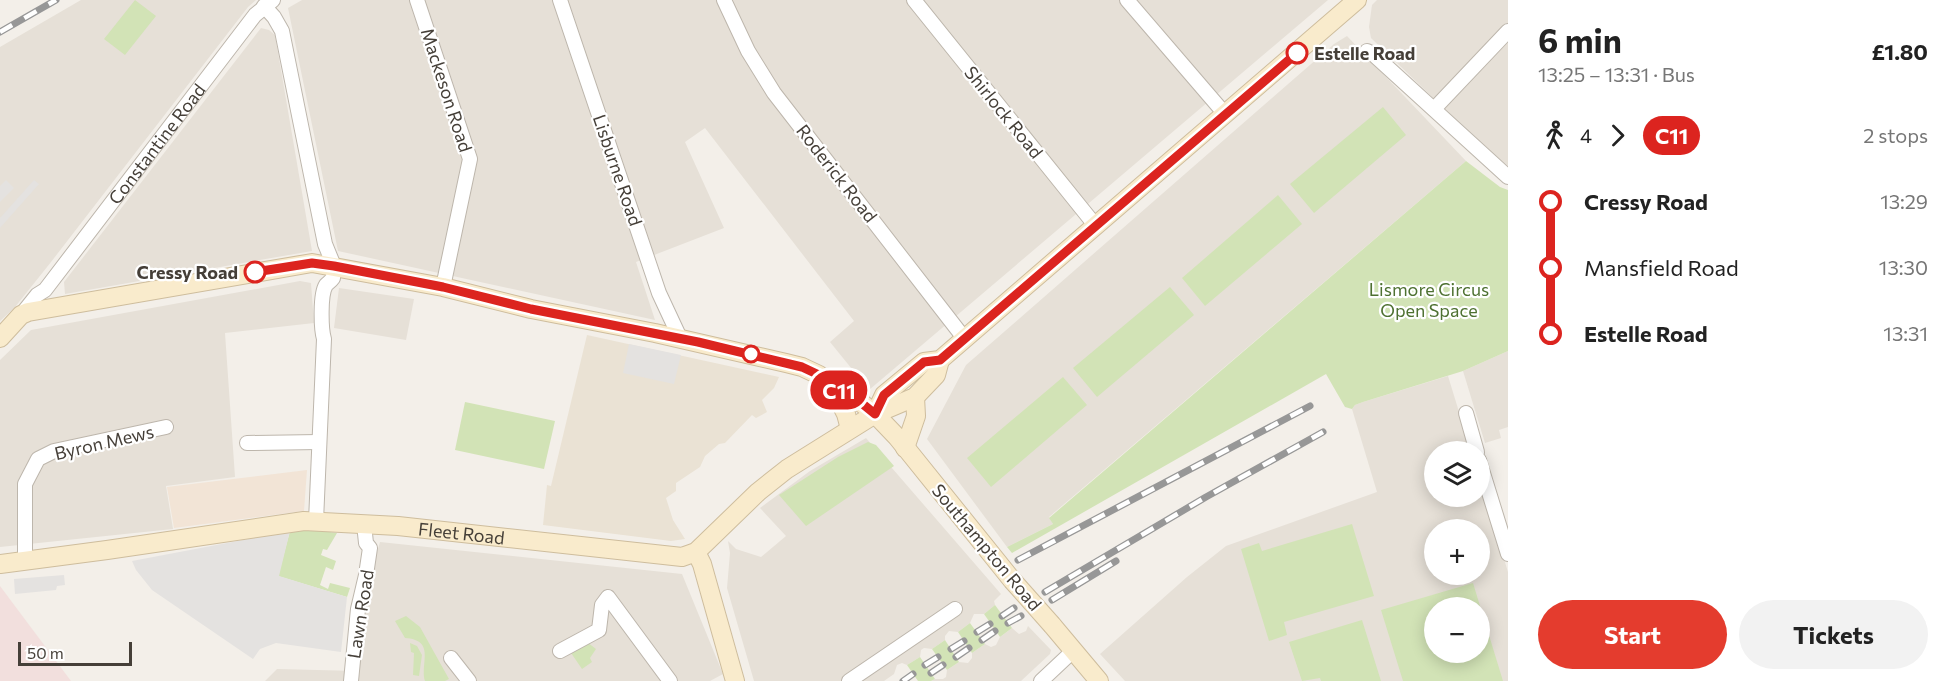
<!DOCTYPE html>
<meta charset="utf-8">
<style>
:root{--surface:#fff;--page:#f2f2f2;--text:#222;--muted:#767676;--accent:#e43c2e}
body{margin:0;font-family:Commissioner,sans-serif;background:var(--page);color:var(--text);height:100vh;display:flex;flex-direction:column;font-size:22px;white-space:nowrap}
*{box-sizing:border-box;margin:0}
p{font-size:20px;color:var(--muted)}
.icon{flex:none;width:33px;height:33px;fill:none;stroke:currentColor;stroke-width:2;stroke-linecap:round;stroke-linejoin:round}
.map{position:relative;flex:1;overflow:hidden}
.panel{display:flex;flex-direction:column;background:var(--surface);width:450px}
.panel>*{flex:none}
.badge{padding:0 12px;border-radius:20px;font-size:21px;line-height:39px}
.controls{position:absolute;left:1424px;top:441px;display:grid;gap:12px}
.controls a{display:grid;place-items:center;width:66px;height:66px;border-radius:50%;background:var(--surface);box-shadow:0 3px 15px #0003;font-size:30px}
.scale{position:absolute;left:18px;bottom:15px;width:114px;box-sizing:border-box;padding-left:6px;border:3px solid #453f38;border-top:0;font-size:16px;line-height:21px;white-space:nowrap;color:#453f38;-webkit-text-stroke:4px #fff;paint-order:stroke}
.map>.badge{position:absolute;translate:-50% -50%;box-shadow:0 0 0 3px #fff}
.legs{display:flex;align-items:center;gap:9px;height:66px;padding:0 30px;font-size:20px}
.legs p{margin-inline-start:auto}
.head{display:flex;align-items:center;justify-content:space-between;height:102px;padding:0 30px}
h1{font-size:33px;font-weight:700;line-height:45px}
.primary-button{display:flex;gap:12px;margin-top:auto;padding:12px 30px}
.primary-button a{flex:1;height:69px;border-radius:36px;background:var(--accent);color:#fff;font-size:24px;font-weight:700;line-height:69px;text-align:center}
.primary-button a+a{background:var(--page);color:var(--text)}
ul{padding:0 30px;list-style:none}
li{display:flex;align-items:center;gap:21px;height:66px;font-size:22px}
li i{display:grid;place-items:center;width:9px;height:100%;margin:0 8px;background:currentColor}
li i::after{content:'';width:15px;height:15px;margin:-8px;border:4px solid;border-radius:50%;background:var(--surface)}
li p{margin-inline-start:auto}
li:first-child i{background:linear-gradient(#0000 50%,currentColor 0)}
li:last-child i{background:linear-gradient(currentColor 50%,#0000 0)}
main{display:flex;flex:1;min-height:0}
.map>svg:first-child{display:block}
.residential{fill:#e6e0d7;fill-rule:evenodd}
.commercial{fill:#f2e4d6}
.education{fill:#eae2d4}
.medical{fill:#f2dfdd}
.green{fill:#d2e3b6;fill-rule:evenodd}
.parking{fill:#e4e2e0}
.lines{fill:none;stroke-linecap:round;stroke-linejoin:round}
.street-casing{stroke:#bdb6ac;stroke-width:16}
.secondary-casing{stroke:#cebd9d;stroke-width:20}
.street{stroke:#fff;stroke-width:14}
.secondary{stroke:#f9ebcc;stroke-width:18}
.rail-casing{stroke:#979797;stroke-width:7}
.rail{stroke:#fff;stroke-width:4.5;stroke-dasharray:14;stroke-linecap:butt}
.secondary-bridge-casing{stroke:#cebd9d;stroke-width:20;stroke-linecap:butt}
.secondary-bridge{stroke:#f9ebcc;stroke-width:18}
.line-1-casing{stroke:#fff;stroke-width:14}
.line-1{stroke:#dc241f;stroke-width:9}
.stop-1-dot{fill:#fff;stroke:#dc241f;stroke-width:3}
.labels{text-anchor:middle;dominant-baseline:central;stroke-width:4.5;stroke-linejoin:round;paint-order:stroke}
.stop-label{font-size:18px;font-weight:bold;fill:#453f38;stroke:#fff;text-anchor:start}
.street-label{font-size:18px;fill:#453f38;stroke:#fff}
.park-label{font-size:18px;fill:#4e7131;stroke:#fff}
</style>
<main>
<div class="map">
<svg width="1508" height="681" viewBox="0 0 1508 681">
<rect width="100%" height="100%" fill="#f3efe9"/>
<g class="residential">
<polygon points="81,0 256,0 248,7 51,262 15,307 0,321 0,47"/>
<polygon points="302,0 1328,0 869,390 830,342 854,321 705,128 685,142 724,228 636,262 655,320 338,251 288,8"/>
<polygon points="1377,0 1508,0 1508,166 1479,142 1371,38 1369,27 1372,5"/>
<polygon points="261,28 269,30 275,35 312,251 65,294 64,282"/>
<polygon points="1347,36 1466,161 1049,517 1053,524 1007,547 927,439 966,365 1334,44"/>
<polygon points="300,281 311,283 314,323 225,333 235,477 166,486 173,529 0,547 0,360 31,330"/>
<polygon points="339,288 414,299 406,340 334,328"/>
<polygon points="1508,351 1508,427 1499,430 1501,438 1485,443 1463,371"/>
<path d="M1448,376l23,75 -37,1v44h45v-19l29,95v109h-383l-25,-27 87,-77 39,-31 151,-54 -25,-83 3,-4 8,-3zM1434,530h45v44h-45zM1434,608h45v44h-45z"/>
<polygon points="866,438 1001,594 994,601 995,605 984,614 974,614 970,623 958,632 949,631 945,636 945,640 932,649 924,648 921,650 920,657 907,665 902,663 897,665 894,674 884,681 754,681 727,588 730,553 728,541 736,549 761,557 786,536 760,508 810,471"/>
<polygon points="380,542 682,574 723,674 710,681 265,681 277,669 357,671 364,598"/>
<polygon points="1028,626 1051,650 1050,654 1021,681 931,681 935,679 943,679 946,677 947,670 959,662 968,663 972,658 972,653 985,644 991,647 996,645 1000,637 1012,628 1019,634 1026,631"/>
</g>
<polygon class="commercial" points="307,470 304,511 174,528 167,487"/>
<polygon class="education" points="587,335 779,377 774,388 762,400 767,412 756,418 752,415 725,443 719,444 705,456 700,467 676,483 676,491 666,498 673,520 685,539 671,541 543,525 547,485 551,486"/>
<polygon class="medical" points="0,586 71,681 0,681"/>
<g class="green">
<polygon points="135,0 156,16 125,55 104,39"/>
<polygon points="1383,107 1406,135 1314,213 1290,184"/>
<polygon points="1466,161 1500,187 1508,190 1508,351 1463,371 1363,402 1355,405 1352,409 1345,407 1326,374 1012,553 1007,547 1053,524 1049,518"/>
<polygon points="1278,195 1302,224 1205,306 1182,278"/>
<polygon points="1170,287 1194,315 1097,397 1073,368"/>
<polygon points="1063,377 1087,405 991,487 967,458"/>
<polygon points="465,402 555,421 544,469 455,450"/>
<polygon points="868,442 876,445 894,466 806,526 779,495 838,457"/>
<polygon points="1352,524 1374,596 1284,622 1287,635 1269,641 1241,549 1259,543 1262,551"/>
<polygon points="314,530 337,533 327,550 323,549 321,555 336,561 333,570 326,567 320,585 328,589 330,583 350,588 347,597 278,576 290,531"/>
<path d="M1473,583l30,98h-100l-22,-71zM1434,608h45v44h-45z"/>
<polygon points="995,605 1012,628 1000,637 984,614"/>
<path d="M406,616l14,11 29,52 -4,2h-20c-5,-18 11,-41 -20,-43l-10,-17z"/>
<polygon points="1362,620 1381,681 1321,681 1320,678 1302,681 1289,642"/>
<polygon points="970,623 985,644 972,653 958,632"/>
<polygon points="945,640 959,662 947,670 932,649"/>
<polygon points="587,642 596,649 590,658 592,662 582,669 569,650"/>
<polygon points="410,643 417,646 422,655 419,676 413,675 414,653 411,652"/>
<polygon points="920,657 935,679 931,681 918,681 907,665"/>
</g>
<g class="parking">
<polygon points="6,180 14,188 0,202 0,186"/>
<polygon points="34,180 39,184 0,228 0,218"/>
<polygon points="629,344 681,355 674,384 623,373"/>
<polygon points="290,531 279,576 347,597 341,652 276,643 260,649 253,659 152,590 136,570 132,561"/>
<polygon points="64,575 65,585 57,586 56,590 15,594 14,579"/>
</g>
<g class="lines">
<g class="street-casing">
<g id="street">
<polyline points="417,0 470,159 443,287"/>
<polyline points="560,0 659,293 680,338"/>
<polyline points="724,0 748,51 774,93 964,338"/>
<polyline points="914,0 1095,225"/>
<polyline points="1127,0 1225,114"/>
<path d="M264,6l10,11 8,14 43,213 9,22 -1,12c-2,3 -5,5 -7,7 -6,9 -5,44 -2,54l-8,182"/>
<polyline points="1367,51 1373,54 1508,177"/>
<polyline points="1434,109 1508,31"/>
<path id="s1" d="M21,315l16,-20 8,-5 210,-275 18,-15"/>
<polyline points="1466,413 1477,452"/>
<polyline points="247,443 319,442"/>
<polyline points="1479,460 1508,554"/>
<polyline points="25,560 25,484 38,459 54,451 166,427"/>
<polyline points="560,651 599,630 602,605 608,597 670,681"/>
<polyline points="451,658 469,681"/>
<polyline points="351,681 358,609 366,575 370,548 366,543 364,524"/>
<polyline points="849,681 955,609"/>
<polyline points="1041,681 1073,651"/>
</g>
</g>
<g class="secondary-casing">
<g id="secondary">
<polyline points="0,338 21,315 28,312 312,263 443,287 531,309 655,333 786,363 802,367 819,375 833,388 848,392 875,414 897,437 1012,580"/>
<polyline points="833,388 846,414 850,429"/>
<polyline points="875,414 884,395 924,362 940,360 1357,0"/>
<polyline points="905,448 916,416 915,397"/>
<polyline points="696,552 702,564 735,681"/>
<path id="s2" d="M0,564l107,-14 197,-29 94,5 284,31 14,-5 62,-60 29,-23 88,-55 40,-17 21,-22 4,-15"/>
<polyline points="1052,625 1099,681"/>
</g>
</g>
<use href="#street" class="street"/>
<use href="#secondary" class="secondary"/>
<g class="rail-casing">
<g id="rail">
<polyline points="0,32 56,0"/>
<polyline points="1018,560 1310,406"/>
<polyline points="1045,592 1206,497 1323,432"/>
<polyline points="1052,600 1116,561"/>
<polyline points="1002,616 1014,608"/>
<polyline points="1008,623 1021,616"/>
<polyline points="977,632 990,624"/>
<polyline points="982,640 995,631"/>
<polyline points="951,649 964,641"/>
<polyline points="956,657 969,648"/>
<polyline points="925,665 938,657"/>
<polyline points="931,673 943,665"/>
<polyline points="903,681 913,674"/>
</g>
</g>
<use href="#rail" class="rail"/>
<g class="secondary-bridge-casing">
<polyline id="secondary-bridge" points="1012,580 1052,625"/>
</g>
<use href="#secondary-bridge" class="secondary-bridge"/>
</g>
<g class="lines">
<g class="line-1-casing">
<polyline id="line-1" points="255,272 312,263 334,266 443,287 531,309 698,342 802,367 819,375 832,388 848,392 875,414 884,395 924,362 940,360 1297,53"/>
</g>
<use href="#line-1" class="line-1"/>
</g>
<g class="stop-1-dot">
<circle cx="1297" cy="53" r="10"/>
<circle cx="255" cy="272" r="10"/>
<circle cx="751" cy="354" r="8"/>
</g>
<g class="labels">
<g class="stop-label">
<text x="1314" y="53">Estelle Road</text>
<text x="238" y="272" text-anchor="end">Cressy Road</text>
</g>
<g class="street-label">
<text transform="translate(447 90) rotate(72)">Mackeson Road</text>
<text transform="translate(1004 112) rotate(51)">Shirlock Road</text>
<text stroke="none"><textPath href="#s1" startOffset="219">Constantine Road</textPath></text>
<text transform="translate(618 170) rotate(71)">Lisburne Road</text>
<text transform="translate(837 173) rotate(52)">Roderick Road</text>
<text transform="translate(104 442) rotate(-13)">Byron Mews</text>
<text stroke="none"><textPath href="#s2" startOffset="465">Fleet Road</textPath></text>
<text transform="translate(987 547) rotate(50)">Southampton Road</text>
<text transform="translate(360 614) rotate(-81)">Lawn Road</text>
</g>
<g class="park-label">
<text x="1429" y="289">Lismore Circus<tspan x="1429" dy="21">Open Space</tspan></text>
</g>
</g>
</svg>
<div class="controls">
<a><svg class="icon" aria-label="layers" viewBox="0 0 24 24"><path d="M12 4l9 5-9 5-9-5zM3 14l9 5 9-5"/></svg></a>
<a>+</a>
<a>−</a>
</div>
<div class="scale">50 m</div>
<b class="badge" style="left:839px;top:390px;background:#dc241f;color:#fff">C11</b>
</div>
<section class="panel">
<div class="head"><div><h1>6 min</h1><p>13:25 – 13:31 · Bus</p></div><b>£1.80</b></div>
<div class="legs"><svg class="icon" aria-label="walk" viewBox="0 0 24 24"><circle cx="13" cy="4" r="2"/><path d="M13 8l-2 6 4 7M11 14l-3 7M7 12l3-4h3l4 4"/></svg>4<svg class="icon" aria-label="forward" viewBox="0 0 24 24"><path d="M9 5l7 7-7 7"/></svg><b class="badge" style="background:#dc241f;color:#fff">C11</b><p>2 stops</p></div>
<ul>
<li><i style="color:#dc241f"></i><b>Cressy Road</b><p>13:29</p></li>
<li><i style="color:#dc241f"></i><span>Mansfield Road</span><p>13:30</p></li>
<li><i style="color:#dc241f"></i><b>Estelle Road</b><p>13:31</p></li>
</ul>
<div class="primary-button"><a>Start</a><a>Tickets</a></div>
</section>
</main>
